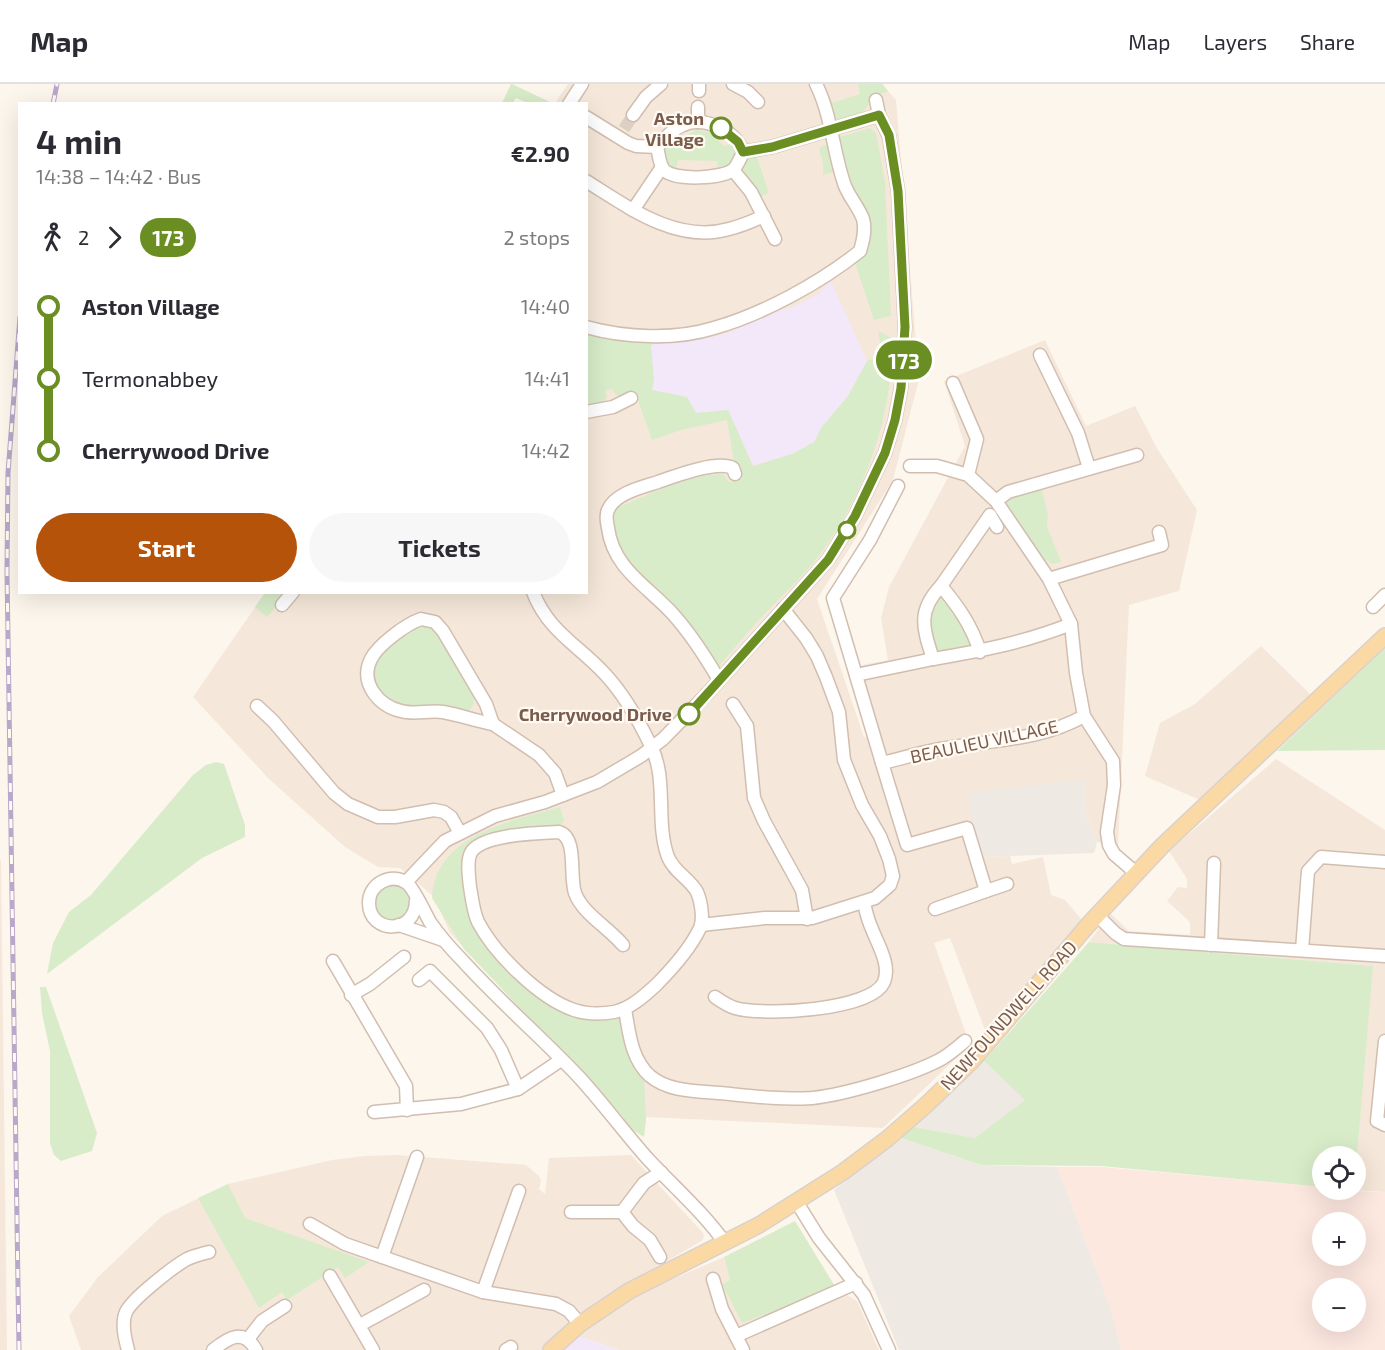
<!DOCTYPE html>
<meta charset="utf-8">
<style>
:root{--surface:#fff;--page:#f7f7f7;--text:#2b2b33;--muted:#7c7c81;--line:#e1e1e2;--accent:#b45309}
body{margin:0;font-family:"Exo 2",sans-serif;background:var(--page);color:var(--text);height:100vh;display:flex;flex-direction:column;font-size:22px;white-space:nowrap}
*{box-sizing:border-box;margin:0}
p{font-size:20px;color:var(--muted)}
.icon{flex:none;width:33px;height:33px;fill:none;stroke:currentColor;stroke-width:2;stroke-linecap:round;stroke-linejoin:round}
.map{position:relative;flex:1;overflow:hidden}
.panel{position:absolute;left:18px;top:18px;width:570px;height:492px;display:flex;flex-direction:column;background:var(--surface);border-radius:0px;box-shadow:0 6px 24px #0002}
.panel>*{flex:none}
.badge{padding:0 12px;border-radius:20px;font-size:21px;line-height:39px}
.buttons{position:absolute;left:1312px;top:1062px;display:grid;gap:12px}
.buttons a{display:grid;place-items:center;width:54px;height:54px;border-radius:50%;background:var(--surface);box-shadow:0 6px 24px #0002;font-size:30px}
.map>.badge{position:absolute;translate:-50% -50%;box-shadow:0 0 0 3px #fff}
.legs{display:flex;align-items:center;gap:9px;height:66px;padding:0 18px;font-size:20px}
.legs p{margin-inline-start:auto}
.overview{display:flex;align-items:center;justify-content:space-between;height:102px;padding:0 18px}
h1{font-size:33px;font-weight:700;line-height:45px}
.action{display:flex;gap:12px;margin-top:auto;padding:12px 18px}
.action a{flex:1;height:69px;border-radius:36px;background:var(--accent);color:#fff;font-size:24px;font-weight:700;line-height:69px;text-align:center}
.action a+a{background:var(--page);color:var(--text)}
ul{padding:0 18px;list-style:none}
li{display:flex;align-items:center;gap:21px;height:72px;font-size:22px}
li i{display:grid;place-items:center;width:9px;height:100%;margin:0 8px;background:currentColor}
li i::after{content:'';width:15px;height:15px;margin:-8px;border:4px solid;border-radius:50%;background:var(--surface)}
li p{margin-inline-start:auto}
li:first-child i{background:linear-gradient(#0000 50%,currentColor 0)}
li:last-child i{background:linear-gradient(currentColor 50%,#0000 0)}
header{display:flex;align-items:center;gap:36px;box-sizing:border-box;height:84px;padding:0 30px;background:var(--surface);border-bottom:2px solid var(--line)}
header strong{font-size:28px}
nav{display:flex;gap:33px;margin-inline-start:auto;font-size:21px}
.map>svg:first-child{display:block}
.residential{fill:#f5e8da}
.commercial{fill:#fde8e0;fill-rule:evenodd}
.industrial{fill:#efe9e4}
.education{fill:#f3e8fa}
.green{fill:#d8ecc9}
.lines{fill:none;stroke-linecap:round;stroke-linejoin:round}
.minor-tunnel{stroke:#dcd0c4;stroke-width:12;stroke-dasharray:12 6;stroke-linecap:butt}
.minor-casing{stroke:#d1beb0;stroke-width:15}
.major-casing{stroke:#dad1cd;stroke-width:18}
.minor{stroke:#fff;stroke-width:12}
.major{stroke:#fbd9a5;stroke-width:15}
.rail-casing{stroke:#b9a8c9;stroke-width:5}
.rail{stroke:#fffaf3;stroke-width:3;stroke-dasharray:9;stroke-linecap:butt}
.line-1-casing{stroke:#fff;stroke-width:14}
.line-1{stroke:#6b8e23;stroke-width:9}
.stop-1-dot{fill:#fff;stroke:#6b8e23;stroke-width:3}
.labels{text-anchor:middle;dominant-baseline:central;stroke-width:4.5;stroke-linejoin:round;paint-order:stroke}
.stop-label{font-size:18px;font-weight:bold;fill:#7a5c4d;stroke:#fffaf3;text-anchor:end}
.street-label{font-size:18px;fill:#7a5c4d;stroke:#fffaf3}
</style>
<header>
<strong>Map</strong>
<nav><a>Map</a><a>Layers</a><a>Share</a></nav>
</header>
<div class="map">
<svg width="1385" height="1266" viewBox="0 0 1385 1266">
<rect width="100%" height="100%" fill="#fdf6ec"/>
<g class="residential">
<polygon points="568,0 882,0 896,16 919,295 893,396 817,515 864,653 873,651 857,584 863,581 888,576 881,534 889,503 965,362 944,297 1045,256 1086,342 1135,322 1158,366 1197,426 1179,507 1129,521 1118,763 1097,758 1085,727 1084,696 981,773 1010,772 1012,780 1043,773 1051,811 1065,816 1083,837 985,946 950,854 934,859 970,961 883,1044 625,1032 450,849 434,813 400,784 378,783 345,763 269,695 193,613 265,509 586,508 586,20 555,19"/>
<polygon points="1261,562 1311,611 1200,716 1145,692 1160,639 1195,620"/>
<polygon points="1276,675 1385,746 1385,1108 1354,1106 1356,1106 1356,1084 1372,882 1089,858 1110,829 1129,847 1190,851 1190,838 1167,817 1178,803 1187,804 1187,795 1169,767"/>
<polygon points="0,775 1,778 7,1266 0,1266"/>
<polygon points="396,1071 526,1081 539,1092 541,1097 539,1105 545,1110 549,1074 631,1071 704,1150 703,1156 609,1211 561,1248 542,1266 81,1266 69,1232 98,1193 162,1132 228,1100 332,1076 365,1072"/>
<polygon points="724,1173 730,1196 722,1200 836,1204 857,1217 879,1266 619,1266 578,1252 626,1215"/>
</g>
<path class="commercial" d="M1057,1083h45l221,20v3l62,2v158h-264l-10,-41zM1323,1138h33v34h-33zM1323,1204h33v34h-33z"/>
<g class="industrial">
<polygon points="1084,695 1085,727 1097,758 1094,769 981,773 966,709"/>
<polygon points="984,977 1026,1016 975,1054 914,1043"/>
<polygon points="898,1053 981,1081 1057,1083 1111,1225 1121,1266 899,1266 834,1106"/>
</g>
<g class="education">
<polygon points="831,198 867,277 848,312 821,344 815,358 792,370 753,382 728,326 696,329 687,313 652,306 650,265 653,260 704,255 731,248 784,225 791,224 817,211"/>
<polygon points="578,1252 619,1266 563,1266"/>
</g>
<g class="green">
<polygon points="511,0 512,0 552,19 527,19 516,14 513,19 502,19"/>
<path d="M858,0h24l6,7 -18,7c-1,16 -22,24 -36,20l-7,-20 3,-2 2,7 28,-9z"/>
<path d="M870,44l6,5 9,49 6,134 -17,4 -19,-57c30,-19 5,-57 -4,-81 -6,-14 -12,-30 -12,-45z"/>
<polygon points="696,46 709,48 724,62 732,59 737,67 732,79 718,86 717,77 678,76 676,85 670,82 662,66 668,58 675,63 684,53"/>
<polygon points="824,61 829,61 834,88 823,91 823,80 819,64"/>
<path d="M756,70l13,39 -10,4c-10,-13 -34,-37 -3,-43z"/>
<path d="M586,247l108,6 1,4 -42,3 -2,2 3,33 -2,11 35,7 9,16 32,-3 25,56 39,-12 22,-12 7,-14 27,-32 19,-35 16,-5 -5,-25 14,7c1,80 -27,157 -75,220 -17,22 -38,40 -57,61 -14,15 -28,32 -42,48l-6,-3 -80,-91 -20,-43v-17l5,-5c33,-14 70,-33 106,-34l6,8 13,-3 -4,-17h-4l-7,-42 -46,10 -29,10 -13,-37 -7,-11 -11,5 -6,-3 -3,-5 -7,2 2,6 -4,7 -16,4z"/>
<polygon points="1041,402 1048,430 1047,442 1061,478 1052,480 1047,476 1045,477 1002,418 1007,411"/>
<path d="M939,508l21,26 12,26 -3,5 -33,4c-6,-25 -8,-37 3,-61z"/>
<polygon points="265,509 288,509 267,533 255,523"/>
<path d="M420,541l13,2 7,6 35,62c-1,10 -2,16 -13,18l-66,-6 -13,-10 -7,-10 -4,-19c10,-17 29,-35 48,-43z"/>
<polygon points="1385,564 1385,666 1277,667"/>
<polygon points="216,678 224,680 245,741 245,753 202,774 47,890 53,859 69,828 91,811 193,691 206,681"/>
<path d="M560,723l4,14 -7,7 -76,10 -17,28v22l7,30 80,87 23,11 40,1 5,2 5,6 4,29 5,11 11,14 2,41 -2,17c-8,-6 -19,-8 -21,-20l-159,-168 -32,-51c2,-63 81,-78 128,-91z"/>
<circle cx="392" cy="818" r="19"/>
<polygon points="1089,858 1373,882 1356,1084 1356,1072 1323,1072 1323,1103 1101,1082 981,1081 898,1053 914,1043 975,1054 1025,1016 984,977"/>
<polygon points="40,903 46,903 97,1049 92,1067 61,1077 54,1071 50,1059 50,967 42,929"/>
<polygon points="228,1100 245,1134 369,1178 345,1194 338,1183 287,1216 282,1208 259,1224 198,1114"/>
<polygon points="795,1137 836,1204 742,1239 722,1200 730,1196 724,1173"/>
</g>
<g class="lines">
<polyline class="minor-tunnel" points="624,45 633,31"/>
<g class="minor-casing">
<g id="minor">
<polyline points="733,0 748,8 758,18"/>
<polyline points="699,7 699,0"/>
<polyline points="569,20 582,0"/>
<polyline points="633,31 646,13 661,0"/>
<polyline points="586,33 628,59 636,62 657,63"/>
<polyline points="698,38 698,23"/>
<path d="M657,63c2,7 2,17 7,23 11,11 59,9 70,-1 4,-5 7,-12 9,-17"/>
<path d="M657,63c8,-8 15,-18 26,-22 21,-9 53,5 60,27"/>
<polyline points="743,68 772,63 879,31"/>
<polyline points="733,86 751,108 775,155"/>
<path d="M586,97c42,26 91,63 143,48 12,-3 24,-8 35,-13"/>
<polyline points="633,126 662,83"/>
<path d="M586,243c39,11 90,13 128,1 49,-14 106,-45 146,-77 3,-10 6,-21 3,-32 -4,-11 -13,-21 -18,-33 -12,-33 -13,-70 -29,-102"/>
<polyline points="1040,271 1078,349 1089,384"/>
<polyline points="953,299 977,355 968,391"/>
<polyline points="586,328 613,323 631,314"/>
<polyline points="910,382 937,382 968,391 996,417 1049,495 1071,540 1076,589 1084,632 1113,677 1114,701 1107,748 1109,761 1114,770 1136,789"/>
<polyline points="996,417 1008,408 1137,371"/>
<polyline points="1049,495 1162,461 1159,448"/>
<polyline points="941,502 990,431 997,443"/>
<path d="M533,508c15,39 45,53 71,81 19,20 35,48 47,73 17,34 4,76 17,111 6,15 22,22 29,35 4,9 7,27 3,36 -10,21 -28,41 -44,57 -12,11 -26,24 -42,27 -12,2 -28,2 -40,-2 -35,-12 -79,-56 -96,-88 -5,-11 -6,-24 -8,-35 -1,-10 -4,-28 2,-36 13,-17 66,-18 87,-19 19,6 10,44 16,61 7,20 34,35 48,52"/>
<polyline points="282,521 293,508"/>
<polyline points="1373,523 1385,511"/>
<path d="M421,535l14,3 8,9 43,73 7,20c-17,-3 -33,-9 -50,-12 -14,-2 -29,3 -42,-1 -22,-5 -42,-28 -30,-52 7,-14 35,-35 50,-40z"/>
<path d="M980,568c-8,-26 -22,-46 -39,-66 -24,25 -18,42 -8,73 48,-8 93,-17 138,-35"/>
<polyline points="856,591 933,575"/>
<path d="M719,596c-14,-24 -28,-46 -47,-67 -25,-27 -59,-45 -64,-85 -1,-6 -3,-12 0,-18 7,-17 35,-23 50,-28 17,-6 59,-22 75,-14l2,6"/>
<polyline points="733,620 747,642 754,714 764,737 802,806 807,835"/>
<polyline points="257,622 273,637 334,709 348,720 378,733 395,733 434,726 444,728 451,733 460,749"/>
<polyline points="493,640 539,671 555,689 563,711"/>
<polyline points="882,679 833,514 870,456 898,402"/>
<polyline points="406,798 445,757 495,732 545,718 597,698 641,672 663,655 706,611 828,476 855,432 885,369 895,336 901,304 905,243 898,107 889,52 879,31 876,16"/>
<polyline points="986,807 1007,800"/>
<path d="M416,816c0,35 -46,34 -47,4 -1,-20 22,-32 38,-21 6,4 18,30 23,39 10,14 20,26 32,38 37,41 78,76 116,116 24,26 46,56 70,83 26,28 55,53 77,84"/>
<path d="M935,825l51,-18 -19,-63 -60,17 -25,-82c19,-4 39,-11 58,-14 49,-9 100,-8 144,-33"/>
<polyline points="1097,831 1115,849 1124,855 1385,872"/>
<polyline points="399,841 443,856"/>
<polyline points="701,841 765,834 812,834 875,814 890,801 893,792 889,775 880,752 862,721 844,676 839,628 826,593 817,572 806,554 783,525"/>
<polyline points="1211,861 1214,779"/>
<polyline points="1302,866 1308,787 1321,773 1385,778"/>
<polyline points="333,877 406,1002 407,1026"/>
<polyline points="419,896 430,887 487,944 501,966 518,1005 561,976"/>
<polyline points="351,911 370,900 404,873"/>
<path d="M715,913c6,4 13,9 20,11 27,8 136,3 149,-26 7,-17 -6,-37 -12,-53 -4,-8 -6,-17 -8,-26"/>
<path d="M625,925c4,23 6,50 25,67 19,16 47,15 70,17 30,3 61,7 92,5 32,-3 103,-24 131,-40 8,-5 15,-11 22,-17"/>
<polyline points="1385,957 1377,1037 1385,1041"/>
<polyline points="374,1028 461,1020 518,1005"/>
<polyline points="796,1117 819,1154 864,1211 889,1266"/>
<polyline points="571,1128 622,1128"/>
<polyline points="310,1140 345,1160 483,1208 556,1220 569,1227 580,1240"/>
<polyline points="382,1173 417,1073"/>
<polyline points="660,1173 650,1156 633,1142 622,1128 644,1099 661,1088"/>
<polyline points="330,1192 373,1266"/>
<polyline points="713,1195 722,1225 743,1266"/>
<polyline points="483,1208 519,1107"/>
<polyline points="360,1241 424,1206"/>
<polyline points="736,1252 856,1199"/>
<polyline points="248,1255 262,1237 285,1222"/>
<path d="M128,1266c-3,-11 -7,-27 -2,-38 6,-13 47,-45 61,-53 7,-3 15,-5 22,-7"/>
<path d="M213,1266c16,-13 31,-22 43,0"/>
<polyline points="506,1266 511,1263"/>
</g>
</g>
<g class="major-casing">
<polyline id="major" points="551,1266 580,1240 629,1207 759,1141 843,1088 887,1055 926,1021 973,976 1088,841 1163,761 1385,552"/>
</g>
<use href="#minor" class="minor"/>
<use href="#major" class="major"/>
<g class="rail-casing">
<g id="rail">
<polyline points="53,20 57,0"/>
<polyline points="19,1266 7,488 8,389 20,233"/>
</g>
</g>
<use href="#rail" class="rail"/>
</g>
<g class="lines">
<g class="line-1-casing">
<polyline id="line-1" points="689,630 828,476 855,432 885,369 895,336 901,304 905,243 898,107 889,51 879,31 772,63 743,68 738,58 721,44"/>
</g>
<use href="#line-1" class="line-1"/>
</g>
<g class="stop-1-dot">
<circle cx="721" cy="44" r="10"/>
<circle cx="847" cy="446" r="8"/>
<circle cx="689" cy="630" r="10"/>
</g>
<g class="labels">
<g class="stop-label">
<text x="704" y="34">Aston<tspan x="704" dy="21">Village</tspan></text>
<text x="672" y="630">Cherrywood Drive</text>
</g>
<g class="street-label">
<text transform="translate(984 657) rotate(-12)">BEAULIEU VILLAGE</text>
<text transform="translate(1008 931) rotate(-48)">NEWFOUNDWELL ROAD</text>
</g>
</g>
</svg>
<div class="buttons">
<a><svg class="icon" aria-label="locate" viewBox="0 0 24 24"><circle cx="12" cy="12" r="6"/><path d="M12 2v4M12 18v4M2 12h4M18 12h4"/></svg></a>
<a>+</a>
<a>−</a>
</div>
<b class="badge" style="left:904px;top:276px;background:#6b8e23;color:#fff">173</b>
<section class="panel">
<div class="overview"><div><h1>4 min</h1><p>14:38 – 14:42 · Bus</p></div><b>€2.90</b></div>
<div class="legs"><svg class="icon" aria-label="walk" viewBox="0 0 24 24"><circle cx="13" cy="4" r="2"/><path d="M13 8l-2 6 4 7M11 14l-3 7M7 12l3-4h3l4 4"/></svg>2<svg class="icon" aria-label="forward" viewBox="0 0 24 24"><path d="M9 5l7 7-7 7"/></svg><b class="badge" style="background:#6b8e23;color:#fff">173</b><p>2 stops</p></div>
<ul>
<li><i style="color:#6b8e23"></i><b>Aston Village</b><p>14:40</p></li>
<li><i style="color:#6b8e23"></i><span>Termonabbey</span><p>14:41</p></li>
<li><i style="color:#6b8e23"></i><b>Cherrywood Drive</b><p>14:42</p></li>
</ul>
<div class="action"><a>Start</a><a>Tickets</a></div>
</section>
</div>
